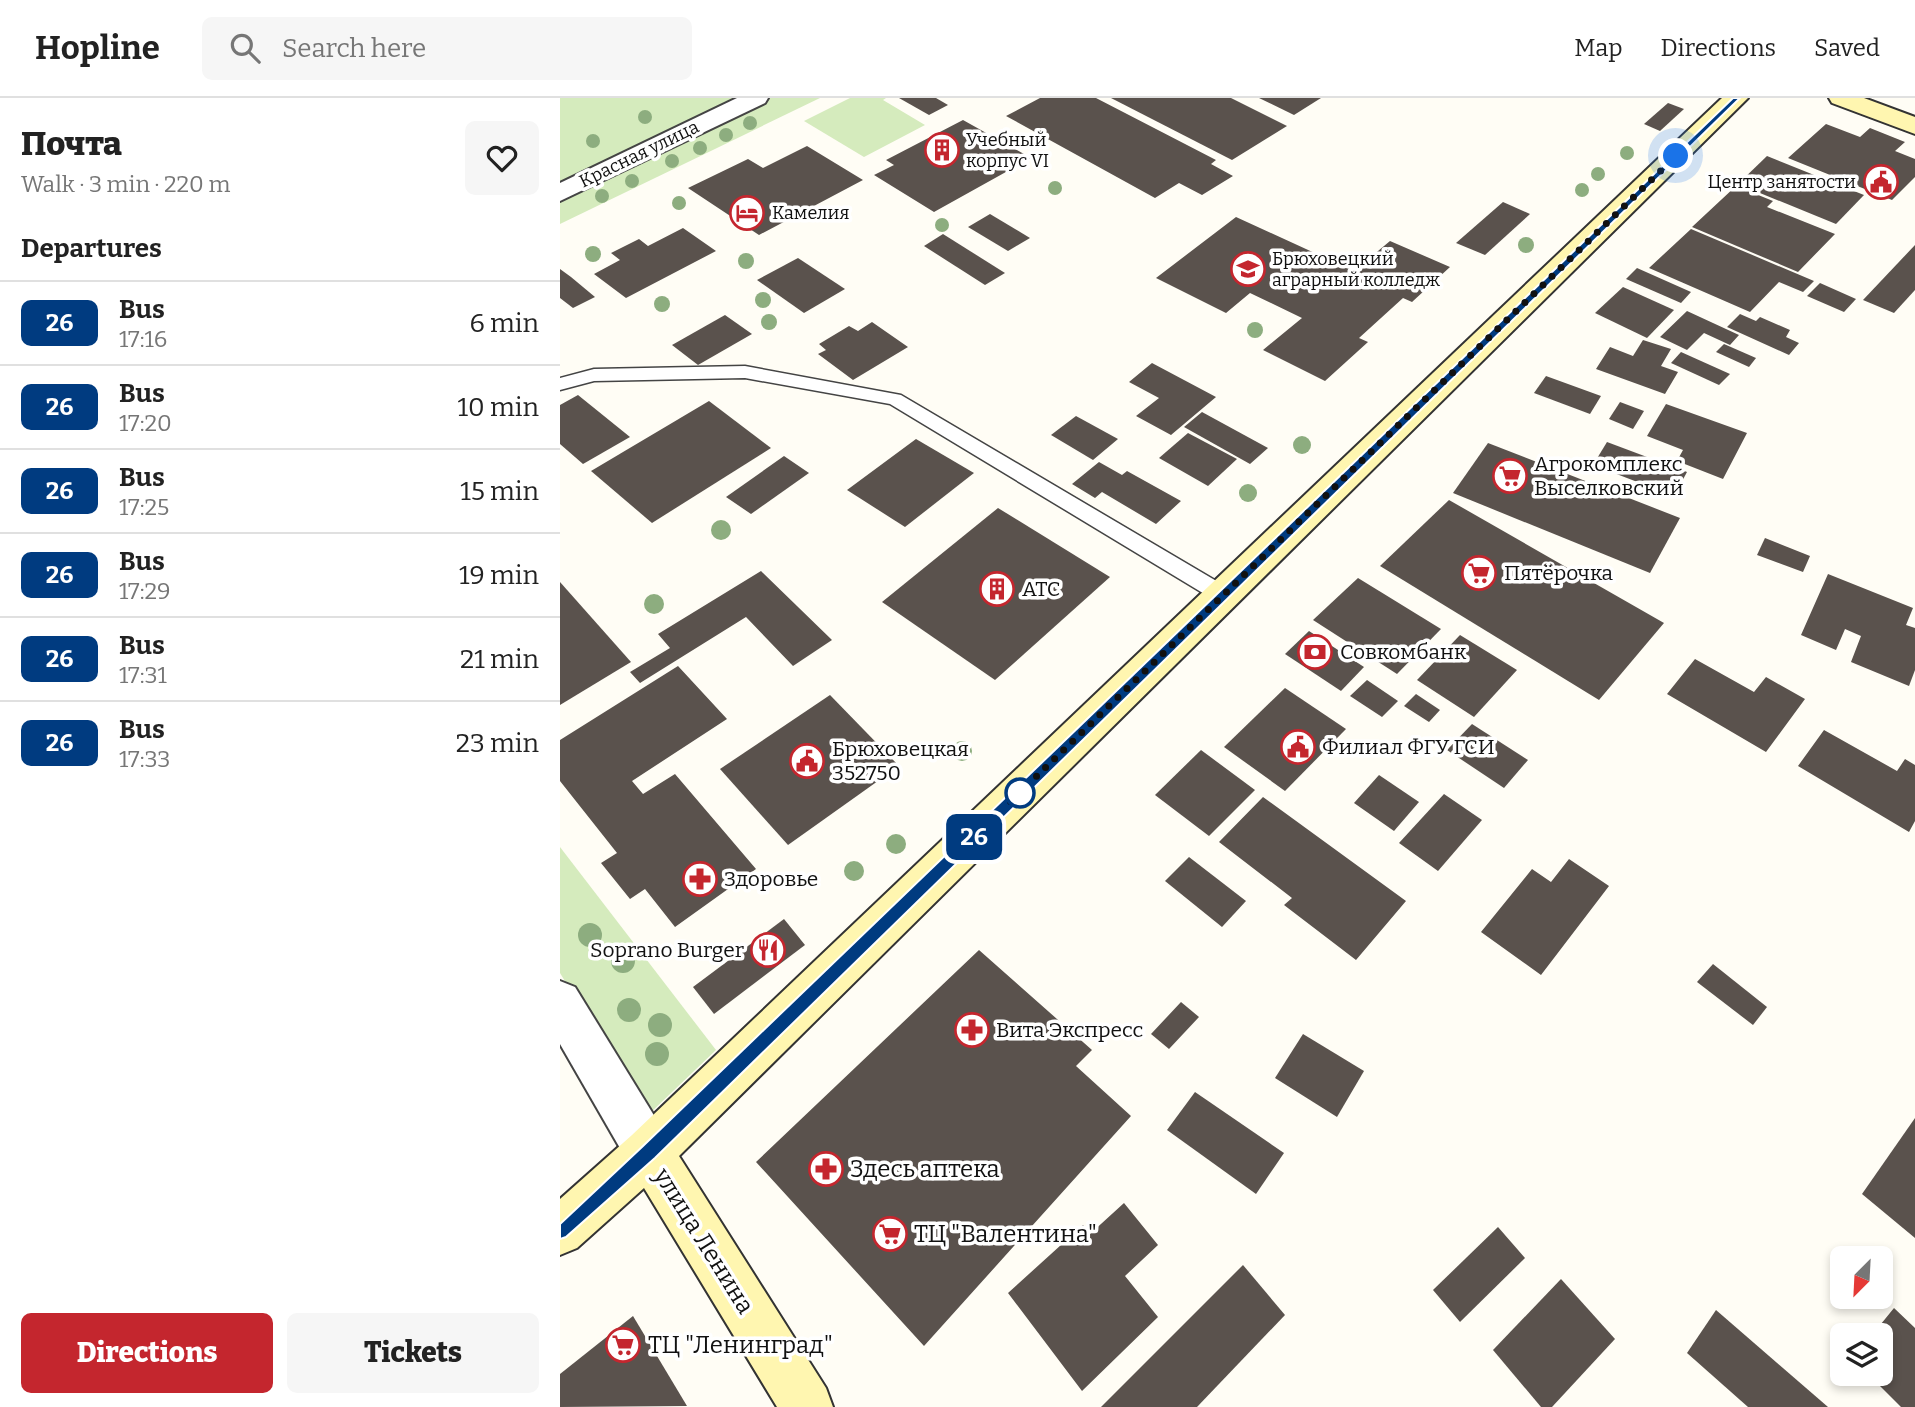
<!DOCTYPE html>
<meta charset="utf-8">
<style>
:root{--surface:#fff;--page:#f6f6f6;--text:#222;--muted:#767676;--line:#e0e0e0;--accent:#c4262e}
body{margin:0;font-family:Bitter,serif;background:var(--page);color:var(--text);height:100vh;display:flex;flex-direction:column;font-size:26px;white-space:nowrap}
*{box-sizing:border-box;margin:0}
p{font-size:23px;color:var(--muted)}
.icon{flex:none;width:38px;height:38px;fill:none;stroke:currentColor;stroke-width:2;stroke-linecap:round;stroke-linejoin:round}
.map{position:relative;flex:1;overflow:hidden}
.details{display:flex;flex-direction:column;background:var(--surface);width:560px}
.details>*{flex:none}
.badge{padding:0 14px;border-radius:10px;font-size:24px;line-height:46px}
.needle{width:46px;rotate:204deg}
.controls{position:absolute;left:1270px;top:1148px;display:grid;gap:14px}
.controls a{display:grid;place-items:center;width:63px;height:63px;border-radius:10px;background:var(--surface);box-shadow:0 4px 10px #0003;font-size:35px}
.you{position:absolute;width:35px;height:35px;margin:-18px;border:5px solid #fff;border-radius:50%;background:#1a73e8;box-shadow:0 0 0 10px #1a73e833}
.map>.badge{position:absolute;translate:-50% -50%;box-shadow:0 0 0 4px #fff}
h2{padding:0 21px;font-size:26px;line-height:63px}
.round{display:grid;place-items:center;flex:none;width:74px;height:74px;border-radius:10px;background:var(--page)}
.headline{display:flex;align-items:center;justify-content:space-between;height:119px;padding:0 21px}
h1{font-size:33px;font-weight:800;line-height:52px}
.cta{display:flex;gap:14px;margin-top:auto;padding:14px 21px}
.cta a{flex:1;height:80px;border-radius:10px;background:var(--accent);color:#fff;font-size:28px;font-weight:800;line-height:80px;text-align:center}
.cta a+a{background:var(--page);color:var(--text)}
ul{padding:0;list-style:none}
li{display:flex;align-items:center;gap:21px;height:84px;padding:0 21px;border-top:2px solid var(--line)}
li div{flex:1}
li b{display:block;font-size:26px}
li em{font-style:normal}
li .badge{min-width:77px;font-weight:700;text-align:center}
header{display:flex;align-items:center;gap:42px;box-sizing:border-box;height:98px;padding:0 35px;background:var(--surface);border-bottom:2px solid var(--line)}
header strong{font-size:33px}
nav{display:flex;gap:38px;margin-inline-start:auto;font-size:24px}
.search{width:490px;height:63px;background:var(--page);display:flex;align-items:center;gap:18px;box-sizing:border-box;padding:0 24px;border-radius:10px;color:var(--muted);font-size:26px}
main{display:flex;flex:1;min-height:0}
.map>svg:first-child{display:block}
.green{fill:#d5ebbd}
.building{fill:#5a524d}
.lines{fill:none;stroke-linecap:round;stroke-linejoin:round}
.lane-casing{stroke:#444;stroke-width:3}
.street-casing{stroke:#444;stroke-width:4}
.secondary-casing{stroke:#333;stroke-width:4}
.lane{fill:#fff;fill-rule:evenodd}
.street{fill:#fff;fill-rule:evenodd}
.secondary{fill:#fff6b0;fill-rule:evenodd}
.tree{fill:#8dad7f}
.line{fill:#003b80;stroke:#fff;stroke-width:2}
.walk{stroke:#111;stroke-width:7;stroke-dasharray:0 12.6}
.stop-dot{fill:#fff;stroke:#003b80;stroke-width:3.5}
.labels{text-anchor:middle;dominant-baseline:central;stroke-width:7;stroke-linejoin:round;paint-order:stroke}
.far-poi-label{font-size:18px;fill:#111;stroke:#fff;text-anchor:start}
.far-street-label{font-size:18px;fill:#111;stroke:#fff}
.poi-label{font-size:21px;fill:#111;stroke:#fff;text-anchor:start}
.near-poi-label{font-size:24px;fill:#111;stroke:#fff;text-anchor:start}
.near-street-label{font-size:24px;fill:#111;stroke:#fff}
</style>
<header>
<strong>Hopline</strong>
<div class="search"><svg class="icon" aria-label="search" viewBox="0 0 24 24"><circle cx="10" cy="10" r="6"/><path d="M15 15l6 6"/></svg>Search here</div>
<nav><a>Map</a><a>Directions</a><a>Saved</a></nav>
</header>
<main>
<section class="details">
<div class="headline"><div><h1>Почта</h1><p>Walk · 3 min · 220 m</p></div><a class="round"><svg class="icon" aria-label="heart" viewBox="0 0 24 24"><path d="M12 20l-8-8c-3-5 5-10 8-4 3-6 11-1 8 4z"/></svg></a></div>
<h2>Departures</h2>
<ul>
<li><span class="badge" style="background:#003b80;color:#fff">26</span><div><b>Bus</b><p>17:16</p></div><em>6 min</em></li>
<li><span class="badge" style="background:#003b80;color:#fff">26</span><div><b>Bus</b><p>17:20</p></div><em>10 min</em></li>
<li><span class="badge" style="background:#003b80;color:#fff">26</span><div><b>Bus</b><p>17:25</p></div><em>15 min</em></li>
<li><span class="badge" style="background:#003b80;color:#fff">26</span><div><b>Bus</b><p>17:29</p></div><em>19 min</em></li>
<li><span class="badge" style="background:#003b80;color:#fff">26</span><div><b>Bus</b><p>17:31</p></div><em>21 min</em></li>
<li><span class="badge" style="background:#003b80;color:#fff">26</span><div><b>Bus</b><p>17:33</p></div><em>23 min</em></li>
</ul>
<div class="cta"><a>Directions</a><a>Tickets</a></div>
</section>
<div class="map">
<svg width="1355" height="1309" viewBox="0 0 1355 1309">
<rect width="100%" height="100%" fill="#fffdf5"/>
<g class="green">
<polygon points="0,0 176,0 0,85"/>
<polygon points="205,0 260,0 0,126 0,100"/>
<polygon points="290,0 326,0 323,2 365,27 304,59 244,23"/>
<polygon points="0,749 156,952 87,1018 0,875"/>
</g>
<g class="building">
<polygon points="339,0 376,0 388,7 369,17"/>
<polygon points="480,0 536,0 656,62 651,66 673,78 642,97 619,85 595,100 446,18"/>
<polygon points="551,0 671,0 727,28 672,62"/>
<polygon points="699,0 761,0 734,17"/>
<polygon points="1108,5 1124,11 1100,33 1084,26"/>
<polygon points="403,22 471,60 374,114 314,77 334,67 326,62"/>
<polygon points="1266,26 1300,39 1310,30 1345,44 1335,53 1355,61 1355,79 1332,102 1228,60"/>
<polygon points="247,48 303,82 199,137 128,90 188,61 203,70"/>
<polygon points="1207,58 1304,97 1276,126 1178,86"/>
<polygon points="1176,88 1213,103 1207,109 1275,136 1238,174 1132,129"/>
<polygon points="943,104 970,116 925,157 896,145"/>
<polygon points="430,116 470,140 448,153 408,129"/>
<polygon points="676,119 794,173 830,143 890,169 852,204 843,200 799,240 808,244 765,283 703,252 742,220 690,195 666,215 596,180"/>
<polygon points="123,130 156,153 66,200 34,176 60,162 51,155 79,141 88,148"/>
<polygon points="1131,131 1254,183 1243,194 1219,184 1190,214 1089,170"/>
<polygon points="383,136 445,175 425,187 364,148"/>
<polygon points="1355,147 1355,192 1334,215 1303,202"/>
<polygon points="238,160 285,191 244,215 197,182"/>
<polygon points="1077,170 1131,194 1121,205 1066,181"/>
<polygon points="0,171 11,179 35,199 13,210 0,200"/>
<polygon points="1260,185 1296,201 1284,214 1247,198"/>
<polygon points="1063,189 1114,212 1087,240 1035,215"/>
<polygon points="1127,213 1179,237 1170,247 1144,235 1127,252 1100,239"/>
<polygon points="1180,216 1196,223 1200,219 1230,232 1226,239 1239,245 1229,257 1167,229"/>
<polygon points="165,217 192,236 138,267 112,247"/>
<polygon points="312,224 348,249 293,282 258,256 266,252 259,246 289,228 298,233"/>
<polygon points="1083,242 1111,251 1101,268 1118,274 1105,296 1036,271 1050,249 1073,258"/>
<polygon points="1164,246 1196,260 1189,269 1156,254"/>
<polygon points="1121,254 1170,276 1159,287 1111,265"/>
<polygon points="592,265 656,299 611,337 576,318 599,300 569,284"/>
<polygon points="986,278 1041,298 1030,316 974,295"/>
<polygon points="18,297 70,339 23,366 0,346 0,307"/>
<polygon points="149,303 211,350 92,425 31,373"/>
<polygon points="1060,304 1084,313 1073,331 1049,321"/>
<polygon points="1106,306 1187,335 1163,381 1117,363 1123,352 1087,338"/>
<polygon points="642,314 708,350 690,366 624,329"/>
<polygon points="516,318 558,341 533,362 491,337"/>
<polygon points="628,335 677,361 648,388 599,360"/>
<polygon points="356,341 414,375 345,429 287,392"/>
<polygon points="1047,344 1127,374 1114,398 1033,367"/>
<polygon points="928,345 1120,420 1090,475 893,395"/>
<polygon points="224,358 249,375 191,416 166,399"/>
<polygon points="539,364 562,377 567,373 621,403 596,426 542,394 535,400 512,386"/>
<polygon points="889,402 1104,525 1039,602 820,468"/>
<polygon points="438,410 550,479 435,582 322,504"/>
<polygon points="1205,440 1250,458 1243,474 1197,457"/>
<polygon points="201,473 272,542 233,568 186,519 80,585 70,574 110,550 98,536"/>
<polygon points="1268,476 1353,510 1346,527 1355,530 1355,572 1349,588 1291,564 1301,538 1285,531 1276,552 1241,537"/>
<polygon points="798,480 881,531 837,576 753,522"/>
<polygon points="0,484 71,564 0,607"/>
<polygon points="749,533 804,569 781,593 725,556"/>
<polygon points="900,537 957,572 914,619 857,582"/>
<polygon points="1135,561 1194,594 1206,579 1245,601 1206,654 1107,596"/>
<polygon points="118,568 167,621 72,683 83,696 115,676 196,771 115,829 85,791 70,801 41,765 57,755 0,683 0,642"/>
<polygon points="807,582 838,603 822,619 790,598"/>
<polygon points="725,590 786,631 725,693 664,649"/>
<polygon points="856,596 880,612 869,624 844,608"/>
<polygon points="270,597 339,668 228,747 160,671"/>
<polygon points="912,626 968,662 944,690 887,652"/>
<polygon points="1264,632 1337,673 1345,661 1355,667 1355,723 1349,734 1238,668"/>
<polygon points="641,652 695,692 649,738 595,697"/>
<polygon points="819,677 859,704 834,733 794,705"/>
<polygon points="884,696 922,722 878,773 839,745"/>
<polygon points="703,699 846,803 796,862 724,807 732,800 659,744"/>
<polygon points="629,759 686,803 662,829 605,783"/>
<polygon points="1009,761 1049,788 981,877 921,834 972,771 991,784"/>
<polygon points="224,821 245,847 154,916 133,889"/>
<polygon points="419,852 532,952 516,968 571,1018 364,1248 196,1064"/>
<polygon points="1153,866 1207,909 1193,927 1137,884"/>
<polygon points="621,904 639,919 609,951 591,936"/>
<polygon points="743,936 804,973 777,1019 715,980"/>
<polygon points="635,994 724,1055 696,1096 607,1032"/>
<polygon points="1355,1020 1355,1140 1302,1096"/>
<polygon points="564,1105 598,1147 565,1178 598,1219 522,1293 448,1195 523,1127 530,1136"/>
<polygon points="938,1129 965,1160 900,1224 873,1192"/>
<polygon points="683,1167 725,1217 637,1309 541,1309"/>
<polygon points="1001,1181 1055,1241 992,1309 981,1309 933,1252"/>
<polygon points="1334,1210 1355,1230 1355,1309 1341,1309 1308,1276 1321,1276 1321,1237 1312,1237"/>
<polygon points="1156,1212 1268,1309 1188,1309 1127,1255"/>
<polygon points="73,1218 127,1308 0,1309 0,1276"/>
</g>
<g class="lines">
<g class="lane-casing">
<polygon id="lane" points="185,268 341,297 670,491 673,497 670,503 663,505 656,503 330,306 185,280 34,283 0,292 0,280 34,271"/>
</g>
<g class="street-casing">
<g id="street">
<polygon points="177,0 208,0 205,5 0,103 0,85"/>
<polygon points="0,883 15,889 106,1037 113,1054 106,1071 89,1078 72,1071 0,946"/>
</g>
</g>
<g class="secondary-casing">
<g id="secondary">
<polygon points="1162,0 1188,0 119,1058 266,1290 273,1309 217,1309 84,1090 17,1150 0,1157 0,1101 72,1037"/>
<polygon points="1269,0 1304,0 1355,19 1355,36 1272,5"/>
</g>
</g>
<use href="#lane" class="lane"/>
<use href="#street" class="street"/>
<use href="#secondary" class="secondary"/>
</g>
<g class="tree">
<circle cx="85" cy="19" r="7"/>
<circle cx="190" cy="25" r="7"/>
<circle cx="166" cy="37" r="7"/>
<circle cx="33" cy="43" r="7"/>
<circle cx="140" cy="50" r="7"/>
<circle cx="1067" cy="55" r="7"/>
<circle cx="112" cy="63" r="7"/>
<circle cx="1038" cy="76" r="7"/>
<circle cx="72" cy="83" r="7"/>
<circle cx="495" cy="90" r="7"/>
<circle cx="1022" cy="92" r="7"/>
<circle cx="42" cy="98" r="7"/>
<circle cx="119" cy="105" r="7"/>
<circle cx="382" cy="127" r="7"/>
<circle cx="966" cy="147" r="8"/>
<circle cx="33" cy="156" r="8"/>
<circle cx="186" cy="163" r="8"/>
<circle cx="203" cy="202" r="8"/>
<circle cx="102" cy="206" r="8"/>
<circle cx="209" cy="224" r="8"/>
<circle cx="695" cy="232" r="8"/>
<circle cx="742" cy="347" r="9"/>
<circle cx="688" cy="395" r="9"/>
<circle cx="161" cy="432" r="10"/>
<circle cx="94" cy="506" r="10"/>
<circle cx="402" cy="653" r="10"/>
<circle cx="336" cy="746" r="10"/>
<circle cx="294" cy="773" r="10"/>
<circle cx="30" cy="837" r="12"/>
<circle cx="63" cy="863" r="12"/>
<circle cx="69" cy="912" r="12"/>
<circle cx="100" cy="927" r="12"/>
<circle cx="97" cy="956" r="12"/>
</g>
<polygon class="line" points="1173,0 1180,0 95,1060 6,1139 0,1141 0,1126 83,1048"/>
<g class="lines">
<polyline class="walk" points="460,695 450,704 1116,58"/>
</g>
<defs>
<g id="building-ring" transform="scale(1.75)"><circle r="9.5" fill="#fff" stroke="#c4262e" stroke-width="1.5"/><path d="M-4-6H4V6H1V3H-1V6H-4ZM-2.5-4.3h1.7v1.8h-1.7ZM.8-4.3h1.7v1.8H.8ZM-2.5-1h1.7V.8h-1.7ZM.8-1h1.7V.8H.8Z" fill="#c4262e"/></g>
<g id="civic-ring" transform="scale(1.75)"><circle r="9.5" fill="#fff" stroke="#c4262e" stroke-width="1.5"/><path d="M-.6-6.5H3V-4.5H.6V-3L4-1V1h2V6H-6V1h2V-1L-.6-3ZM-1.2 2.5V6h2.4V2.5Z" fill="#c4262e"/></g>
<g id="hotel-ring" transform="scale(1.75)"><circle r="9.5" fill="#fff" stroke="#c4262e" stroke-width="1.5"/><path d="M-6-4.5h1.5V1H6V5H4.5V3h-9V5H-6ZM-4 0a1.8 1.8 0 1 1 3.6 0ZM.5 0V-2.5h3Q6-2.5 6 0Z" fill="#c4262e"/></g>
<g id="university-ring" transform="scale(1.75)"><circle r="9.5" fill="#fff" stroke="#c4262e" stroke-width="1.5"/><path d="M0-5L7-2L0 1L-7-2ZM-4 1L0 2.5L4 1V4Q0 6-4 4Z" fill="#c4262e"/></g>
<g id="supermarket-ring" transform="scale(1.75)"><circle r="9.5" fill="#fff" stroke="#c4262e" stroke-width="1.5"/><path d="M-6-5.5h2.5l.6 2H6L4.5 2H-2.5L-4.4-4H-6ZM-1.5 3.2a1.3 1.3 0 1 0 .1 0ZM3 3.2a1.3 1.3 0 1 0 .1 0Z" fill="#c4262e"/></g>
<g id="bank-ring" transform="scale(1.75)"><circle r="9.5" fill="#fff" stroke="#c4262e" stroke-width="1.5"/><path d="M-6-4H6V4H-6ZM0-2.3a2.3 2.3 0 1 0 0 4.6a2.3 2.3 0 1 0 0-4.6Z" fill="#c4262e"/></g>
<g id="pharmacy-ring" transform="scale(1.75)"><circle r="9.5" fill="#fff" stroke="#c4262e" stroke-width="1.5"/><path d="M-2-6h4v4h4v4h-4v4h-4v-4h-4v-4h4Z" fill="#c4262e"/></g>
<g id="restaurant-ring" transform="scale(1.75)"><circle r="9.5" fill="#fff" stroke="#c4262e" stroke-width="1.5"/><path d="M-5-6h1v4h1v-4h1v4h1v-4h1v5L-1.5 .5V6h-2V.5L-5-1ZM5-6V6H3V1.5H1.5Q1.5-4 5-6Z" fill="#c4262e"/></g>
</defs>
<g fill-rule="evenodd">
<use href="#building-ring" x="382" y="52"/>
<use href="#civic-ring" x="1321" y="84"/>
<use href="#hotel-ring" x="187" y="115"/>
<use href="#university-ring" x="688" y="171"/>
<use href="#supermarket-ring" x="950" y="378"/>
<use href="#supermarket-ring" x="919" y="475"/>
<use href="#building-ring" x="437" y="491"/>
<use href="#bank-ring" x="755" y="554"/>
<use href="#civic-ring" x="738" y="649"/>
<use href="#civic-ring" x="247" y="663"/>
<use href="#pharmacy-ring" x="140" y="781"/>
<use href="#restaurant-ring" x="208" y="852"/>
<use href="#pharmacy-ring" x="412" y="932"/>
<use href="#pharmacy-ring" x="266" y="1071"/>
<use href="#supermarket-ring" x="330" y="1136"/>
<use href="#supermarket-ring" x="63" y="1247"/>
</g>
<circle class="stop-dot" cx="460" cy="695" r="14"/>
<g class="labels">
<g class="far-poi-label">
<text x="406" y="42">Учебный<tspan x="406" dy="21">корпус VI</tspan></text>
<text x="1296" y="84" text-anchor="end">Центр занятости</text>
<text x="212" y="115">Камелия</text>
<text x="712" y="161">Брюховецкий<tspan x="712" dy="21">аграрный колледж</tspan></text>
</g>
<g class="far-street-label">
<text transform="translate(79 56) rotate(-26)">Красная улица</text>
</g>
<g class="poi-label">
<text x="974" y="366">Агрокомплекс<tspan x="974" dy="24">Выселковский</tspan></text>
<text x="944" y="475">Пятёрочка</text>
<text x="462" y="491">АТС</text>
<text x="780" y="554">Совкомбанк</text>
<text x="762" y="649">Филиал ФГУ ГСИ</text>
<text x="272" y="651">Брюховецкая<tspan x="272" dy="24">352750</tspan></text>
<text x="164" y="781">Здоровье</text>
<text x="184" y="852" text-anchor="end">Soprano Burger</text>
<text x="436" y="932">Вита Экспресс</text>
</g>
<g class="near-poi-label">
<text x="290" y="1071">Здесь аптека</text>
<text x="354" y="1136">ТЦ "Валентина"</text>
<text x="88" y="1247">ТЦ "Ленинград"</text>
</g>
<g class="near-street-label">
<text transform="translate(144 1143) rotate(58)">улица Ленина</text>
</g>
</g>
</svg>
<div class="controls">
<a><svg class="needle" viewBox="-14 -14 28 28"><path d="M0-13l5 13h-10z" fill="#e53935"/><path d="M0 13l5-13h-10z" fill="#767676"/></svg></a>
<a><svg class="icon" aria-label="layers" viewBox="0 0 24 24"><path d="M12 4l9 5-9 5-9-5zM3 14l9 5 9-5"/></svg></a>
</div>
<div class="you" style="left:1116px;top:58px"></div>
<b class="badge" style="left:414px;top:739px;background:#003b80;color:#fff">26</b>
</div>
</main>
